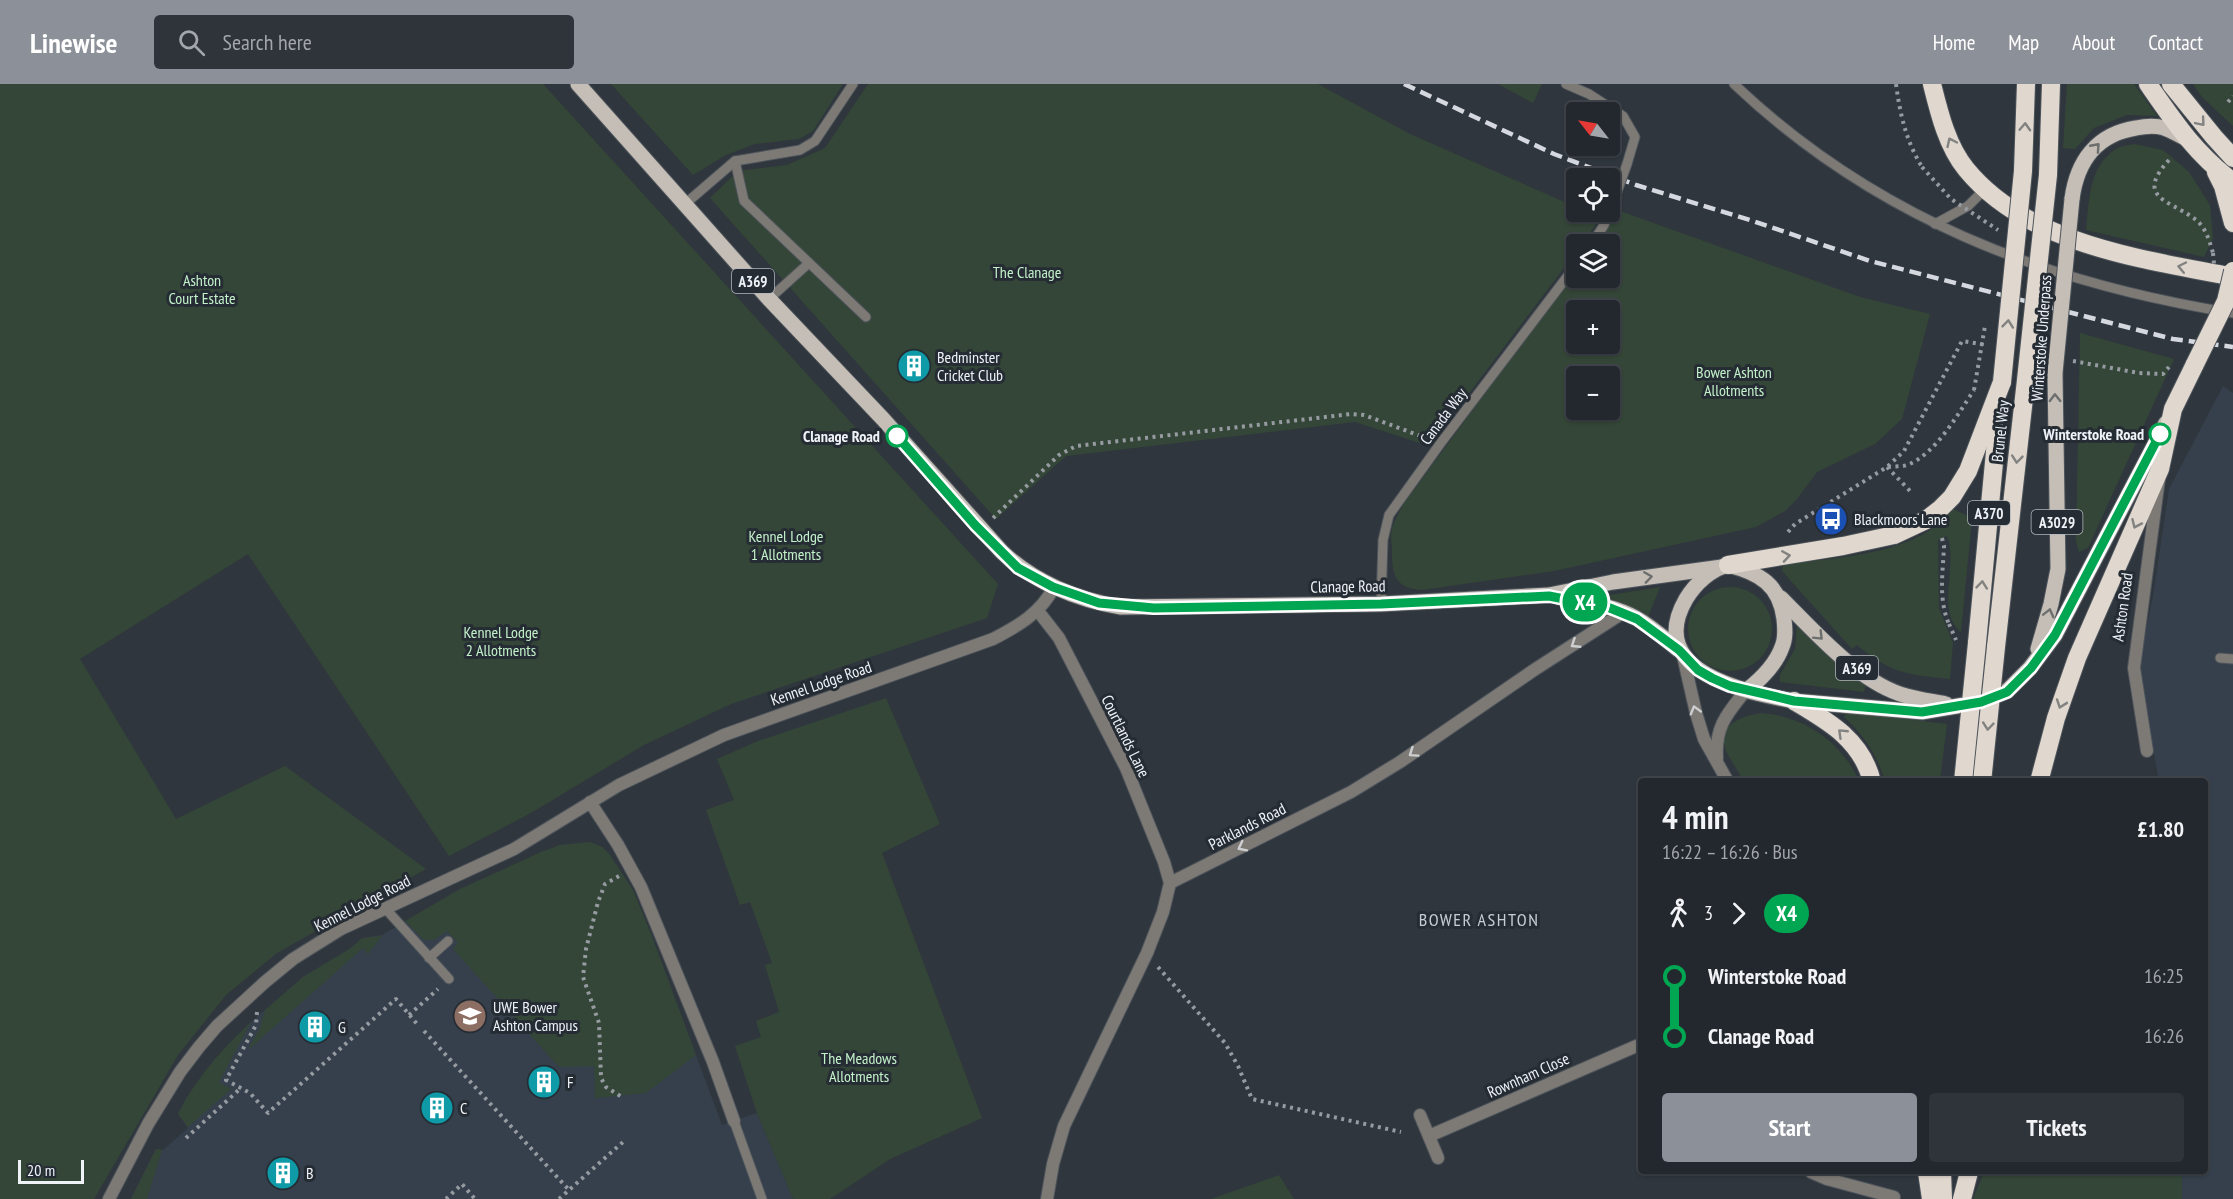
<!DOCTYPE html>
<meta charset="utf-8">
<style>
:root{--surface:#23282e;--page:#2f343a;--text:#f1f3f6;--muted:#a3a6aa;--line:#40444a;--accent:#8c9099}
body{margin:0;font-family:"PT Sans Narrow",sans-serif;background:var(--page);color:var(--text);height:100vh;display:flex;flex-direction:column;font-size:22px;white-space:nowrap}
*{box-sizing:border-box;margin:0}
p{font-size:20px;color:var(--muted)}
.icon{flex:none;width:33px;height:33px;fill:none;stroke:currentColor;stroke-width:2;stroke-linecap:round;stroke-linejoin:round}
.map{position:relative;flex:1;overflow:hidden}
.sheet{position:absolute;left:1638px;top:694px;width:570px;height:396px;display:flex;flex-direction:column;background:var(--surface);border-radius:6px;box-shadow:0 2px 4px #0004,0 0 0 2px var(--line)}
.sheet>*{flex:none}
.badge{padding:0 12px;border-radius:20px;font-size:21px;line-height:39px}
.needle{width:39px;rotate:301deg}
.fabs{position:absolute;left:1566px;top:18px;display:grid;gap:12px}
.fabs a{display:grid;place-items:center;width:54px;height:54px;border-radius:6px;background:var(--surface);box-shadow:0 2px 4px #0004,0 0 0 2px var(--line);font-size:30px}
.scale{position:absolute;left:18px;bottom:15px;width:66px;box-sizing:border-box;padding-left:6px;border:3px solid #eff3f8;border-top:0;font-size:16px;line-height:21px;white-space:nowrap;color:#eff3f8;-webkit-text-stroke:4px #252c33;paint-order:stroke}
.map>.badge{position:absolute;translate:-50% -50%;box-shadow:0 0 0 3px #fff}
.legs{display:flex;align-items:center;gap:9px;height:66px;padding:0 24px;font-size:20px}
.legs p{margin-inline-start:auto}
.headline{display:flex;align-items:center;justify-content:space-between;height:102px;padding:0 24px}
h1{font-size:33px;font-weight:700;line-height:45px}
.action{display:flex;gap:12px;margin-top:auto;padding:12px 24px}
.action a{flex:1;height:69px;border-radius:6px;background:var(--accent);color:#fff;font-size:24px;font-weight:700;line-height:69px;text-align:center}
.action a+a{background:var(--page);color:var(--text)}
ul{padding:0 24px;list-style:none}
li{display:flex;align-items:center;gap:21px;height:60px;font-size:22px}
li i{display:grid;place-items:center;width:9px;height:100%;margin:0 8px;background:currentColor}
li i::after{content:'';width:15px;height:15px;margin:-8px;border:4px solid;border-radius:50%;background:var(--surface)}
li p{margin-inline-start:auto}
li:first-child i{background:linear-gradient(#0000 50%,currentColor 0)}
li:last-child i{background:linear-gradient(currentColor 50%,#0000 0)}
header{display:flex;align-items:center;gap:36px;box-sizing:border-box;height:84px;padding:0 30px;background:var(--accent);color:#fff}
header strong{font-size:28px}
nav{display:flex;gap:33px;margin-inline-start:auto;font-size:21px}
.search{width:420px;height:54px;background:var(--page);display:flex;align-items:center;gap:15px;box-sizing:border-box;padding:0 21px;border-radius:6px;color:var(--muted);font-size:22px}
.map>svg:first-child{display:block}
.built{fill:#35404c}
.green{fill:#344637;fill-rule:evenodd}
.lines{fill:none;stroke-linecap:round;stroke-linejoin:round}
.lane-casing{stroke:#4e545b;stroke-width:11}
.street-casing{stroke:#4e545b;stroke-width:14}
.primary-casing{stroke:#4e545b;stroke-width:17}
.highway-casing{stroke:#4e545b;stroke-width:20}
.path{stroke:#969ba1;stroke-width:4;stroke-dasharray:3 4.5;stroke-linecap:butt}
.lane{stroke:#7d7a76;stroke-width:9}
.street{stroke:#7d7a76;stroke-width:12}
.primary{stroke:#c4beb6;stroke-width:15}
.highway{stroke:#e0d8cf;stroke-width:18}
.rail{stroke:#d5d9df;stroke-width:4.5;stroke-dasharray:12 6;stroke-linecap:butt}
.lane-bridge-casing{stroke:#4e545b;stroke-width:11;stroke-linecap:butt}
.primary-bridge-casing{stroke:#4e545b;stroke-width:17;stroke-linecap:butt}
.highway-bridge-casing{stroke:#4e545b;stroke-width:20;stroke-linecap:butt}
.path-bridge{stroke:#969ba1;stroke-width:4;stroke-dasharray:3 4.5;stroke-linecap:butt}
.lane-bridge{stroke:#7d7a76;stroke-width:9}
.primary-bridge{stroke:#c4beb6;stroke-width:15}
.highway-bridge{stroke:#e0d8cf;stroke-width:18}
.oneway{stroke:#828281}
.oneway2{stroke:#6d6e6e}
.oneway3{stroke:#cdcfd1}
.line-1-casing{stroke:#fff;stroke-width:14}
.line-1{stroke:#00a651;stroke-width:9}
.stop-1-dot{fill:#fff;stroke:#00a651;stroke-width:3}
.labels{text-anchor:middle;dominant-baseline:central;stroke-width:6;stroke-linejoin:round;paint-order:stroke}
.shield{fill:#252c33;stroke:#b2b7bd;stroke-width:1.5}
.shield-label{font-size:15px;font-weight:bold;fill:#eff3f8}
.park-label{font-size:16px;fill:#c3f1ca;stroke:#252c33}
.street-label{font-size:16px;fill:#eff3f8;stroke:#252c33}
.poi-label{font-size:16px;fill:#eff3f8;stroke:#252c33;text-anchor:start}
.stop-label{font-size:16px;font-weight:bold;fill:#eff3f8;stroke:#252c33;text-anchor:end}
.neighbourhood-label{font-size:18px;letter-spacing:1.5px;fill:#c5cdd7;stroke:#252c33}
</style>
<header>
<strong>Linewise</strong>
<div class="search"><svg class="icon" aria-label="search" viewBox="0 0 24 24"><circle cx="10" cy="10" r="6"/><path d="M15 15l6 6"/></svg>Search here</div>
<nav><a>Home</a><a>Map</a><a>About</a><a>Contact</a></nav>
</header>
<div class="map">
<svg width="2233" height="1115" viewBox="0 0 2233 1115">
<rect width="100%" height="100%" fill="#2f363d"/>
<g class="built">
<polygon points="2223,302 2233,309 2233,1115 2163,1115 1988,1088 2205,1088 2205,734 2210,732 2205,732 2205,698 2159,697 2138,584 2153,512 2169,405"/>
<polygon points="590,758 602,763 610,771 633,807 651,850 722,1041 757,1029 793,1115 131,1115 156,1065 163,1066 188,1044 178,1030 186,1014 214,976 251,938 303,893 351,864 362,854 382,851 460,805 560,761"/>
</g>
<g class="green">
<polygon points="0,0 543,0 998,500 987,534 731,620 644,661 531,729 449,772 248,470 80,575 176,735 285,682 426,785 277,869 226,911 178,971 94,1115 0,1115"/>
<polygon points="611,0 843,0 813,47 799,55 755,60 726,71 693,91"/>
<polygon points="868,0 1318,0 1410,50 1576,123 1576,128 1590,129 1598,137 1582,160 1576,160 1576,168 1429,362 1355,338 1066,372 996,435 710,114 738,87 787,81 825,64"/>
<polygon points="1498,0 1542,0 1533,19"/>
<polygon points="2067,0 2134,0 2157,32 2127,31 2094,44 2075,65 2063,64"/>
<polygon points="2193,0 2233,0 2233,42 2202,13"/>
<path d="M2134,60l29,6 26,22 21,33 3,33 -9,19 -118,-27c3,-28 3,-65 30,-81 5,-3 13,-4 18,-5z"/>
<path d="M1620,127l240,86 70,17 -28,105 -27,25 -58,28 -20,27 -12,12 -29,16 -202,44 -132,19c-27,-2 -30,-15 -30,-38 0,-8 -2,-17 0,-24 3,-9 8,-17 13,-26l171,-232v8h34v-34h-15zM1576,226h34v34h-34zM1576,292h34v34h-34z"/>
<polygon points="2080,249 2174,275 2088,464 2079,468 2076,456"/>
<path d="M1953,425l19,9 -11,114c-26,-22 -2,-68 -14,-96l-9,4 1,68 14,35 -3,36c-42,-4 -60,-6 -93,-34l-5,4 -70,-78 1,-7c53,-6 136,-9 170,-55z"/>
<circle cx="1730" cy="545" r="42"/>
<polygon points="1660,503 1648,533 1630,522 1610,514 1610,511"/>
<polygon points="1801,539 1866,600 1864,608 1780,598 1780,591 1795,565 1797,541"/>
<polygon points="886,614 940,740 882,769 982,1034 890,1075 830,1115 793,1115 757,1029 735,962 761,953 756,937 779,928 765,881 772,879 750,818 740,821 706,726 734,716 717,675 758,657"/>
<path d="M1846,628l101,12 -7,57h-55c-8,-26 -21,-46 -41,-64z"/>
<path d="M1761,629c43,3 81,29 98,68h-116c-4,-9 -12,-21 -16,-28 -13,-27 14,-37 34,-40z"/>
<polygon points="590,758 602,763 610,771 633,806 651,850 696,971 646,1009 595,1014 594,982 559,983 453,865 458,859 447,847 434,856 424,856 405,837 460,805 541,768 560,761"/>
<polygon points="382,852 368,870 363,864 248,966 260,944 265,926 303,893 351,864 362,854"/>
<path d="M251,938l-32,60 12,7 -43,38 -10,-13c18,-36 44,-65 73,-92z"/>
<polygon points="156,1065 162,1066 147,1115 131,1115"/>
<polygon points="1984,1088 2025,1088 2042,1092 2060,1088 2182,1088 2182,1115 1973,1115"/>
<polygon points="1279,1091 1294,1115 1211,1115"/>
</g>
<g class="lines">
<g class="lane-casing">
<g id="lane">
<polyline points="1566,0 1589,10 1623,32 1635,53 1627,80"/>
<path d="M1734,0c140,133 310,199 499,229"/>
<polyline points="735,77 744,117 866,233"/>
<polyline points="685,120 735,77 800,66 815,57 853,0"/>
<polyline points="1935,140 1968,122 1986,104"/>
<polyline points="1592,160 1604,141 1611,125"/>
<polyline points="769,215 809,179"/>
<polyline points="1381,520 1383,456 1389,431 1440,360 1576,181"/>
<polyline points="2220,574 2233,575"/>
<polyline points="384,823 449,895"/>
<polyline points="429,874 448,857"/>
<polyline points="734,1037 762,1115"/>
</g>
</g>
<g class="street-casing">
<g id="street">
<polyline points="1038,527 1059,554 1126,684 1164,778 1170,799 1163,828 1147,869 1064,1042 1053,1080 1047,1115"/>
<polyline points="1683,572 1696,629 1704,655 1728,698"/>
<polyline points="2147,667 2134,584 2159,395"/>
<path d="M1717,674c-2,-32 10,-44 29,-68"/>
<polyline points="590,718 618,761 641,803 713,978 734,1037"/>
<polyline points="1170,799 1351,708 1400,678 1534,586 1624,528"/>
<polyline points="1420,1031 1438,1074"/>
<polyline points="1429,1052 1641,960"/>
<polyline points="1811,1088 1827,1095 1894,1113"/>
<path d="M109,1115l39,-75 32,-52 19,-25 18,-21 48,-44 28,-23 48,-30 173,-80 105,-64 105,-50 269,-96c25,-13 48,-26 61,-52"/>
</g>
</g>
<g class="primary-casing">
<g id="primary">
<path d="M578,0l191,215 114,120 119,133c32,30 75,48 119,55l260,-3 168,-9 64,-13 109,-15"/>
<path d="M2072,115c5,-38 25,-65 64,-71 9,-2 19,-3 28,0 7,2 14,7 21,10"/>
<path d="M1558,513c26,5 54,8 78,21 16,9 29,21 43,32"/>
<path d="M1781,514c32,32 75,81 119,96 15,5 31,7 46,10"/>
<polyline points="2038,565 2051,520 2058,485 2055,289"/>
<path d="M1747,606c14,-11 29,-26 35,-43 4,-9 3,-19 2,-28 -4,-34 -24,-46 -56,-54 -17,4 -33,19 -42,34 -42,73 59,93 108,102l128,11 59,-10 26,-11 23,-23 25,-33 111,-212"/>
</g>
</g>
<g class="highway-casing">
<g id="highway">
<path d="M1932,0c7,28 15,62 34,85 62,76 177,90 267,108"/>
<path d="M2148,0c27,39 47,69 85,98"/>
<polyline points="2171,0 2214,53 2233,74"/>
<polyline points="2023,87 2026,0"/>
<polyline points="2216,88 2223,102 2233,139"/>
<polyline points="2048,91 2051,0"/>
<polyline points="1728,481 1843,462 1894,451 1926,436 1940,425 1952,413 1968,387 2002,298"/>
<polyline points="1977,559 1999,325"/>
<polyline points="1996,563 2026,296"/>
<path d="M1794,617c34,20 68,39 78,81"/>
<polyline points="2039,698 2056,634 2077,574 2160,385 2173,325 2195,280"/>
<polyline points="1927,1088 1931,1115"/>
<polyline points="1942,1088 1943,1115"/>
<polyline points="1962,1115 1969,1088"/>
</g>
</g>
<g class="path">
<path d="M1896,0c4,30 10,57 26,83"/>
<polyline points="2228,18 2233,12"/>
<path d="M2169,76c-34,37 -1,40 23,57 13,8 17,22 21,36"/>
<polyline points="2073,277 2139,289 2163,290 2169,283"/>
<polyline points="1887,383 1912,409"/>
<path d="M1888,383c6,-1 13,0 19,-2 28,-10 51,-51 67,-75"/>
<polyline points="993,434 1059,371 1076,362 1351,330 1364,331 1426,354"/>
<polyline points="1788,448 1795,440 1887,383 1904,367 1962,257 1986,261"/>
<path d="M1942,454l2,8c-1,26 -6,53 5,78"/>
<polyline points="619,792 605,800 598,818 586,865 583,893 599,939 601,994 606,1003 622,1013"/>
<polyline points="1158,883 1225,959 1238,982 1252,1015 1401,1048"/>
<polyline points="257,928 256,941 226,996 250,1009 268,1029 396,915 417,940"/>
<polyline points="409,931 438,905"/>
<polyline points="424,947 569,1106"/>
<polyline points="186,1054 241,1004"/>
<polyline points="446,1115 462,1100 475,1115"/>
<polyline points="559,1115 623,1058 623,1056"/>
</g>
<use href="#lane" class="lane"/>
<use href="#street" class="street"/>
<use href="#primary" class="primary"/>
<use href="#highway" class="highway"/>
<polyline class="rail" points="1404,0 1554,70 1636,101 1753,137 1870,177 2173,255 2233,263"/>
<g class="lane-bridge-casing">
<polyline id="lane-bridge" points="1611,125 1627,80"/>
</g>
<g class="primary-bridge-casing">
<polyline id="primary-bridge" points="2055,289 2072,115"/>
</g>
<g class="highway-bridge-casing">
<g id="highway-bridge">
<polyline points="2195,280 2226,217 2233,187"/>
<polyline points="2026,296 2048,91"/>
<polyline points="2002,298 2023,87"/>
<polyline points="1963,698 1977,559"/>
<polyline points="1982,698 1996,563"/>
</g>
</g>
<g class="path-bridge">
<polyline points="1922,83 1951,115 1998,146"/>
<polyline points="2213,169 2214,180"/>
<polyline points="1974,306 1985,242"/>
<polyline points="1949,540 1956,556"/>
</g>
<use href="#lane-bridge" class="lane-bridge"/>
<use href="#primary-bridge" class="primary-bridge"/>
<use href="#highway-bridge" class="highway-bridge"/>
</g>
<defs><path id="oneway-chevron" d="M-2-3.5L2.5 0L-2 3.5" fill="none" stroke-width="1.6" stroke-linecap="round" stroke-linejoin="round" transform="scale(1.5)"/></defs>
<g class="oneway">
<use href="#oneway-chevron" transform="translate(2201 38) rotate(50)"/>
<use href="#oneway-chevron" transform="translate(2025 43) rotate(-87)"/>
<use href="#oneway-chevron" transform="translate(1951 58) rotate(-115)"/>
<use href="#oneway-chevron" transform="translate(2182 183) rotate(-168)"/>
<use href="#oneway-chevron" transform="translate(2008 240) rotate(-84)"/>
<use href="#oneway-chevron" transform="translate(2017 375) rotate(96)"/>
<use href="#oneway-chevron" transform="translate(2136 440) rotate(114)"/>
<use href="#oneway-chevron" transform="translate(1786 472) rotate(-9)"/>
<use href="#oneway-chevron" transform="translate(1982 501) rotate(-84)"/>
<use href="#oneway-chevron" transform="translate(2061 620) rotate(109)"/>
<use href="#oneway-chevron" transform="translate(1988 642) rotate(96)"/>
<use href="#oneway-chevron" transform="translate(1842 649) rotate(-136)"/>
</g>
<g class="oneway2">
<use href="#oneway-chevron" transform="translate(2096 63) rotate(-48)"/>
<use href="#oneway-chevron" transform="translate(2055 314) rotate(-91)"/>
<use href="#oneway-chevron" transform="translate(1648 493) rotate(-8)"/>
<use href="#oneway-chevron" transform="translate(2049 529) rotate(-76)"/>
<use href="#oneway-chevron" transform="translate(1819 552) rotate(45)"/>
</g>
<g class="oneway3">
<use href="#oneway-chevron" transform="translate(1575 560) rotate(147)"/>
<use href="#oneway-chevron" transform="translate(1695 626) rotate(-106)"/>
<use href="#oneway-chevron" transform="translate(1413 669) rotate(146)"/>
<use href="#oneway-chevron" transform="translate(1242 763) rotate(153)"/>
</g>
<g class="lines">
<g class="line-1-casing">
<polyline id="line-1" points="897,352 975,441 1018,484 1053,503 1099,519 1154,524 1381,520 1549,512 1610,524 1637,535 1679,566 1698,586 1712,594 1730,602 1794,617 1922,628 1981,618 2007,608 2031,584 2055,551 2160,350"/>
</g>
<use href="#line-1" class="line-1"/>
</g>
<defs>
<g id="building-disc" transform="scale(1.725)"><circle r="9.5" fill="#0f9aa8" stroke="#252c33"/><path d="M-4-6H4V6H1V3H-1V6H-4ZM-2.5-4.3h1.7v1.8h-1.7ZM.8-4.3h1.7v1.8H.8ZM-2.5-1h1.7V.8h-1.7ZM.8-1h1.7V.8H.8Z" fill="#fff"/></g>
<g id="bus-disc" transform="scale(1.725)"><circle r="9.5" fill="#1a4fb4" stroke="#252c33"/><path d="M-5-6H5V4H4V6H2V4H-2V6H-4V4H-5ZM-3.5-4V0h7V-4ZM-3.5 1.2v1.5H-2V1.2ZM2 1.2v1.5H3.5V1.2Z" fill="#fff"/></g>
<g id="university-disc" transform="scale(1.725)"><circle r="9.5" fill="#8d6e63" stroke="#252c33"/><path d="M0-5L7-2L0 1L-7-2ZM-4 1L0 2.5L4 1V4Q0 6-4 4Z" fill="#fff"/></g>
</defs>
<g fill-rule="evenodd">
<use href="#building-disc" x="914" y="282"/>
<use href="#bus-disc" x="1831" y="435"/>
<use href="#university-disc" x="470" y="932"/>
<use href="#building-disc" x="315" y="943"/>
<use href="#building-disc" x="544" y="998"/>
<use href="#building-disc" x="437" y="1024"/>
<use href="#building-disc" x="283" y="1089"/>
</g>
<g class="stop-1-dot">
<circle cx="2160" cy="350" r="10"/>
<circle cx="897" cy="352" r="10"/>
</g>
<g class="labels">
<g class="shield">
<rect x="732" y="185" width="42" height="24" rx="4.5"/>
<rect x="1968" y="417" width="42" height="24" rx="4.5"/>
<rect x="2031.5" y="426" width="51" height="24" rx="4.5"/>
<rect x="1836" y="572" width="42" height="24" rx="4.5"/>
</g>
<g class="shield-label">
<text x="753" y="197">A369</text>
<text x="1989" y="429">A370</text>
<text x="2057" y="438">A3029</text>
<text x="1857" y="584">A369</text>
</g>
<g class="park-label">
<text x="1027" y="188">The Clanage</text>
<text x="202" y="196">Ashton<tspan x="202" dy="18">Court Estate</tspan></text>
<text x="1734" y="288">Bower Ashton<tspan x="1734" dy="18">Allotments</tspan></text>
<text x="786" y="452">Kennel Lodge<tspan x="786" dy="18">1 Allotments</tspan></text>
<text x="501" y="548">Kennel Lodge<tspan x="501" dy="18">2 Allotments</tspan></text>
<text x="859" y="974">The Meadows<tspan x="859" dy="18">Allotments</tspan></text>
</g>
<g class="street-label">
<text transform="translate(2041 254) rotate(-86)">Winterstoke Underpass</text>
<text transform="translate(1443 332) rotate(-53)">Canada Way</text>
<text transform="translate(2000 347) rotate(-84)">Brunel Way</text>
<text transform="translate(1348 502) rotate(-1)">Clanage Road</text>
<text transform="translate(2122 523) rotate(-82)">Ashton Road</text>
<text transform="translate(821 599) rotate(-19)">Kennel Lodge Road</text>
<text transform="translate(1126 652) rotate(64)">Courtlands Lane</text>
<text transform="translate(1247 742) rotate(-27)">Parklands Road</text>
<text transform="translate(362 819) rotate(-27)">Kennel Lodge Road</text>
<text transform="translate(1528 991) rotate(-24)">Rownham Close</text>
</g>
<g class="poi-label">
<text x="937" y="273">Bedminster<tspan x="937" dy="18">Cricket Club</tspan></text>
<text x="1854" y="435">Blackmoors Lane</text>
<text x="493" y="923">UWE Bower<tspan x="493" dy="18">Ashton Campus</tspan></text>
<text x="338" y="943">G</text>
<text x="567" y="998">F</text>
<text x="460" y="1024">C</text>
<text x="306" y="1089">B</text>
</g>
<g class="stop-label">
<text x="2144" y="350">Winterstoke Road</text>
<text x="880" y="352">Clanage Road</text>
</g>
<g class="neighbourhood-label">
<text x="1479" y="835">BOWER ASHTON</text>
</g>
</g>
</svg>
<div class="fabs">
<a><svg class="needle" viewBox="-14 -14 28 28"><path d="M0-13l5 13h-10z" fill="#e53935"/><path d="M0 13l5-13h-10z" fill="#a3a6aa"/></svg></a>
<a><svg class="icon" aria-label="locate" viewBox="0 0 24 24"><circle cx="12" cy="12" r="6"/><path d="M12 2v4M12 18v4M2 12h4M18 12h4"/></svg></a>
<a><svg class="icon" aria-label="layers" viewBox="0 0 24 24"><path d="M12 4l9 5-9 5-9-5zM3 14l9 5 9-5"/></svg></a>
<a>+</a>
<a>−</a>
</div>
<div class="scale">20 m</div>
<b class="badge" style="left:1585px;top:518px;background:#00a651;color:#fff">X4</b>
<section class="sheet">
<div class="headline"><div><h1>4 min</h1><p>16:22 – 16:26 · Bus</p></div><b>£1.80</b></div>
<div class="legs"><svg class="icon" aria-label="walk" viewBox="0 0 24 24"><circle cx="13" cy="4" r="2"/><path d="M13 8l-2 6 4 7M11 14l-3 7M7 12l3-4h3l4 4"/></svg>3<svg class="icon" aria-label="forward" viewBox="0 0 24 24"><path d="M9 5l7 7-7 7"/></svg><b class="badge" style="background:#00a651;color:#fff">X4</b></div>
<ul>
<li><i style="color:#00a651"></i><b>Winterstoke Road</b><p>16:25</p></li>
<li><i style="color:#00a651"></i><b>Clanage Road</b><p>16:26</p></li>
</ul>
<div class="action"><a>Start</a><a>Tickets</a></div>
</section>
</div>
